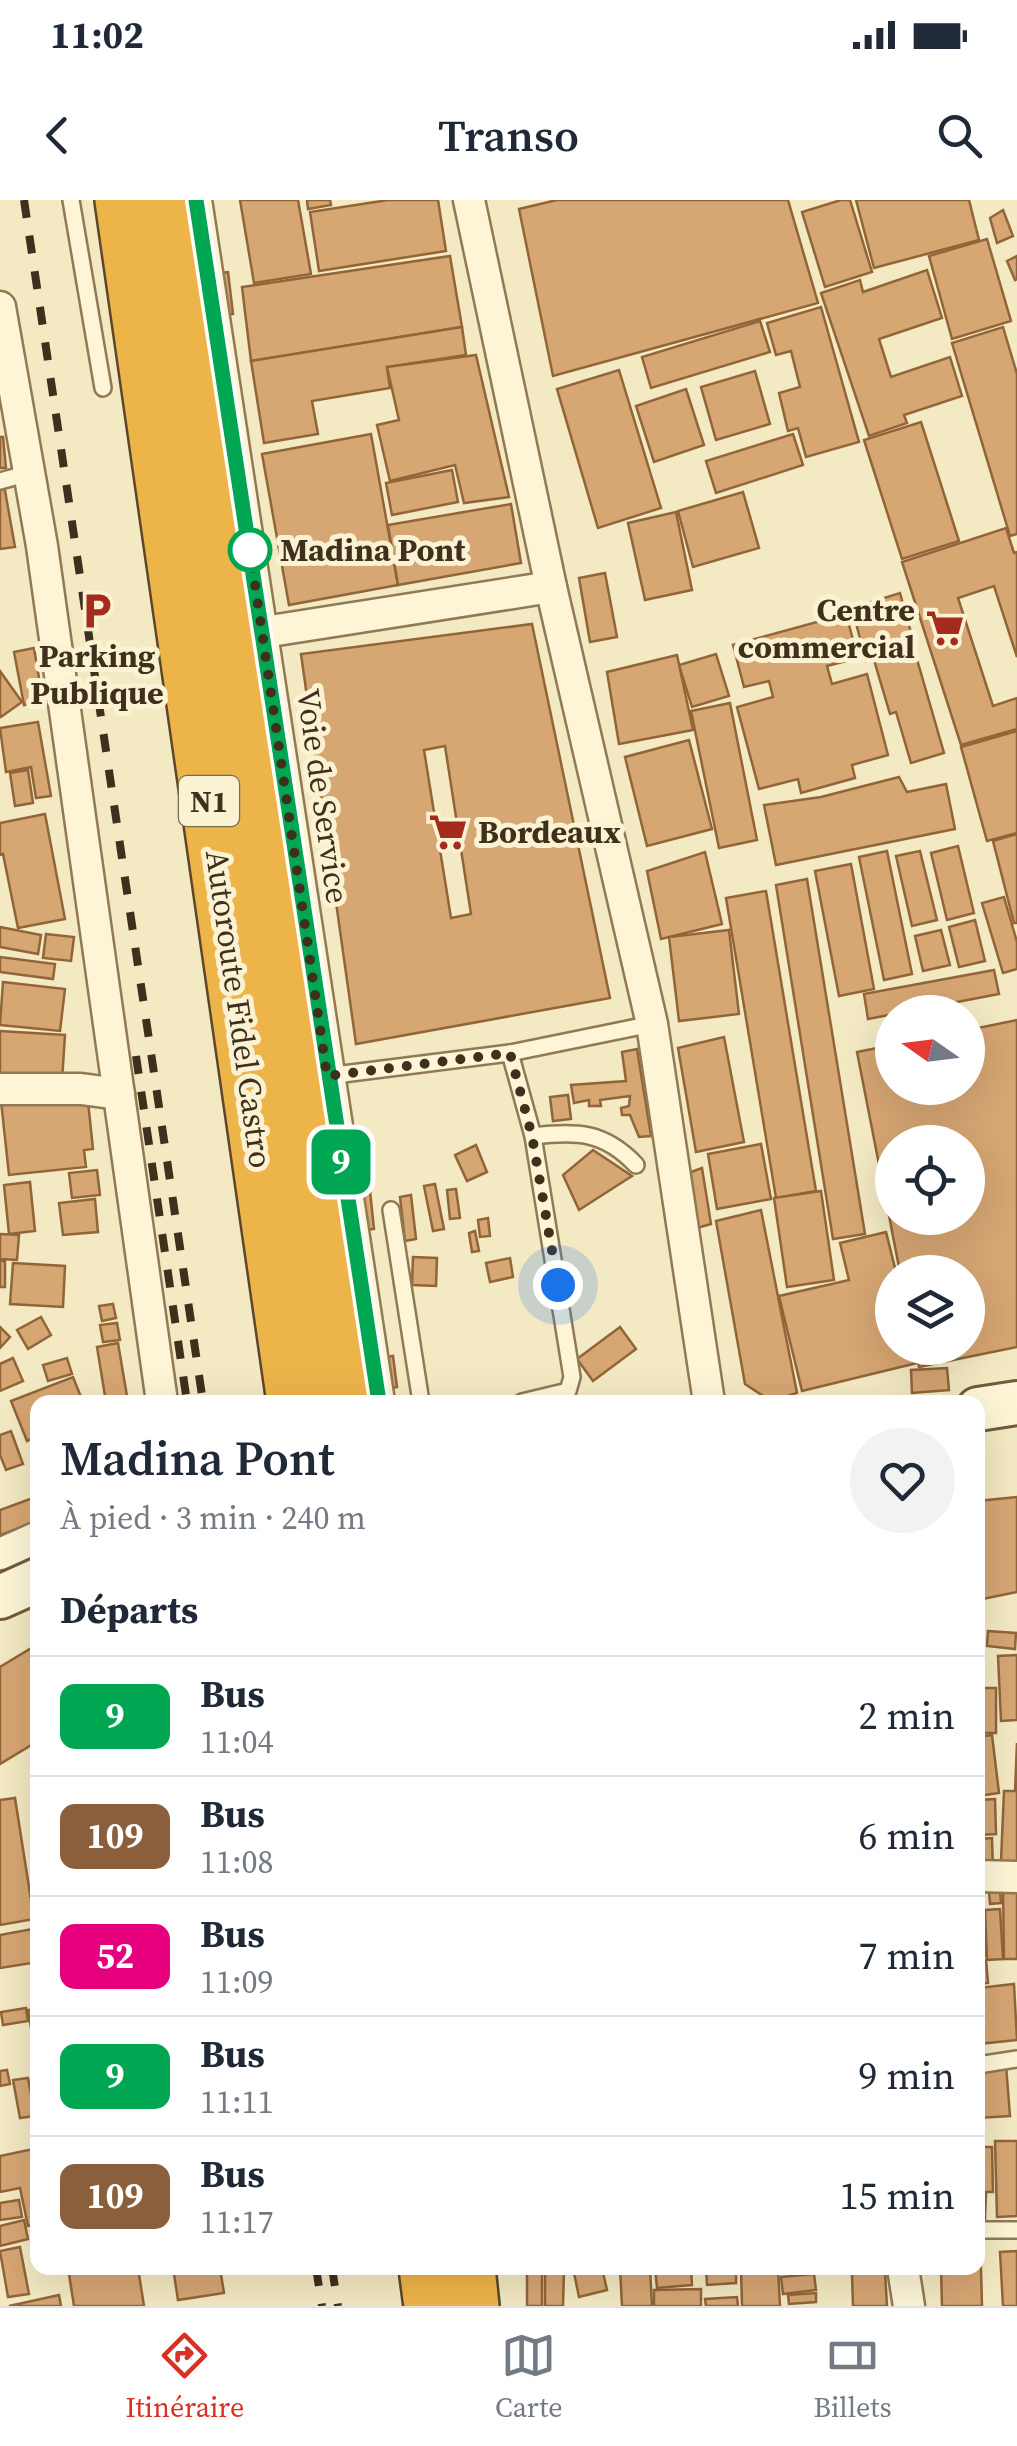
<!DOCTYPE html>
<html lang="fr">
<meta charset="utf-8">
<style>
:root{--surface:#fff;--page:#f2f2f3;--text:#1f2937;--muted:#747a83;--line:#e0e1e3;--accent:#d93025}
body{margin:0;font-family:"Source Serif 4",serif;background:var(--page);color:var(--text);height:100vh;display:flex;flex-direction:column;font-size:38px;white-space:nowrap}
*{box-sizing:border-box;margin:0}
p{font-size:32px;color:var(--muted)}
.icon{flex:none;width:55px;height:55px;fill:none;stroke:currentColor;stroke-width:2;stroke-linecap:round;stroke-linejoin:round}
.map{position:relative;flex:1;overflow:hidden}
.panel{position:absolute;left:30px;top:1195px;width:955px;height:880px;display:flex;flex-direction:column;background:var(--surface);border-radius:20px;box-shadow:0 10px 40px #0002}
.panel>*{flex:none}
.badge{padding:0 20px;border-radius:15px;font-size:35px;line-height:65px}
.needle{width:65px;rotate:284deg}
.fabs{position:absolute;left:875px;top:795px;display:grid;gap:20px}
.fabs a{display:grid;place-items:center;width:110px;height:110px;border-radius:50%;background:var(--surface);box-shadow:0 10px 40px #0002;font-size:50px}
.you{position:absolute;width:50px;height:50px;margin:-25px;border:8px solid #fff;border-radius:50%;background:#1a73e8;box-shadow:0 0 0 15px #1a73e833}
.map>.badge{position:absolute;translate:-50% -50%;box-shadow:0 0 0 5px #fff}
h2{padding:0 30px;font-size:38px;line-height:90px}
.round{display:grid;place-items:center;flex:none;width:105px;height:105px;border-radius:52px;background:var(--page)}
.headline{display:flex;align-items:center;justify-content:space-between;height:170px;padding:0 30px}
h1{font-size:48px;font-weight:600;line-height:75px}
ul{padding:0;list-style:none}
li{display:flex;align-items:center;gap:30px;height:120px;padding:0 30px;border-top:2px solid var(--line)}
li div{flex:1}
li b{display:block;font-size:38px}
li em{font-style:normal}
li .badge{min-width:110px;font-weight:700;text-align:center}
.status{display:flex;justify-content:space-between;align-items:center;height:70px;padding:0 50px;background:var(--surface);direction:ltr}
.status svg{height:28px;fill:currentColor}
header{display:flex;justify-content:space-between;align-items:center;height:130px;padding:0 30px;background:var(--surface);font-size:45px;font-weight:600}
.tab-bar{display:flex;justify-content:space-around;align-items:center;height:140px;border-top:2px solid var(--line);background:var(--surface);font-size:28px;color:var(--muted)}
.tab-bar a{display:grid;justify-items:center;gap:5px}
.tab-bar .on{color:var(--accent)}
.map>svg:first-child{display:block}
.building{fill:#d6a673;stroke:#926539;stroke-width:2.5;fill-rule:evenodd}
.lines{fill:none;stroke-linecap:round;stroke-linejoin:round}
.lane-casing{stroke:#907a56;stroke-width:20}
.street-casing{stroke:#907a56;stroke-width:35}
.secondary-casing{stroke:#725b3a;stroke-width:48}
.highway-casing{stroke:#5d472b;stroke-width:60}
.lane{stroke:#fdf5d6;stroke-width:15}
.street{stroke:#fdf5d6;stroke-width:30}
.secondary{stroke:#fdf5d6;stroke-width:42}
.highway{stroke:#edb449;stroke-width:55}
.rail{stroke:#3e301c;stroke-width:8;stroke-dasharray:18 18;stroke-linecap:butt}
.line-casing{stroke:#fff;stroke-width:22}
.line{stroke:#00a651;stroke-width:15}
.walk{stroke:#3e301c;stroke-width:10;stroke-dasharray:0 18}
.stop-dot{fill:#fff;stroke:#00a651;stroke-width:5}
.labels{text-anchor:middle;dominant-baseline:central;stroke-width:10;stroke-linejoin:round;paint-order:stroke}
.shield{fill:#faf2d2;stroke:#766a53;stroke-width:2.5}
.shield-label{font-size:30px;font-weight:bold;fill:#3e301c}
.stop-label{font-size:32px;font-weight:bold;fill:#3e301c;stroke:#faf2d2;text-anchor:start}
.poi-label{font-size:32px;font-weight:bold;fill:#3e301c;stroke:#faf2d2;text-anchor:end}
.street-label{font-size:32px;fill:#3e301c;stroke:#faf2d2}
</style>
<div class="status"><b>11:02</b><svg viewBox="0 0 49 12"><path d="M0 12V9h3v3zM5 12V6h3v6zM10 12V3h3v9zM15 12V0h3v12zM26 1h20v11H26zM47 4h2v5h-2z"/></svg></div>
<header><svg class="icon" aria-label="back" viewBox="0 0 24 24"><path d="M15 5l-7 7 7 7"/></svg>Transo<svg class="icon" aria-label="search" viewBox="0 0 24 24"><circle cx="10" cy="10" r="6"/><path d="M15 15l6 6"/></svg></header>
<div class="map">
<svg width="1017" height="2106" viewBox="0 0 1017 2106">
<rect width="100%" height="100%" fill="#f3e9c2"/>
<g class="building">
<polygon points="240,0 298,0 311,74 254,83"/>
<polygon points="307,0 330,0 331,5 308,9"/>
<polygon points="388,0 438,0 446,51 319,71 310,12"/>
<polygon points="557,0 788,0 818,103 553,176 519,9"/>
<polygon points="841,0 850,0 872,72 825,87 802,12"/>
<polygon points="856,0 969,0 979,40 874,68"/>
<polygon points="1003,10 1013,36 997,43 990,18"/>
<polygon points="987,39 1011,121 952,139 929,56"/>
<polygon points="450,56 462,127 251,161 242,87"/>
<polygon points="1017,56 1017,79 1015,80 1007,61"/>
<polygon points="927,70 942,118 879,139 891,177 950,157 962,196 904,215 907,223 869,236 821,93 860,80 863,92"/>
<polygon points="228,72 233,114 214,116 209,74"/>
<polygon points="821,107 859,242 806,257 798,228 788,231 779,193 800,187 791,151 776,155 767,123"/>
<polygon points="760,121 770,152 651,188 642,157"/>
<polygon points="462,127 466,155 387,167 390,188 312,201 318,234 264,243 251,161"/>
<polygon points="1003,127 1017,174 1017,334 1010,336 952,143"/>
<polygon points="476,155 509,297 464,303 455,265 390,281 377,225 399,220 387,167"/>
<polygon points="619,170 661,308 598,328 557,189"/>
<polygon points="755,171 770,224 716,240 701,187"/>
<polygon points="686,189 704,245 654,262 636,206"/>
<polygon points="921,222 959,341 902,359 864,240"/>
<polygon points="371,234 398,385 289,405 262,254"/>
<polygon points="793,234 803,265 716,293 706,261"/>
<polygon points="0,237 3,237 6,268 0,268"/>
<polygon points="452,270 458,302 392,315 386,283"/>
<polygon points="4,285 15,347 0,349 0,286"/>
<polygon points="743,292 759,348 693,367 678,311"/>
<polygon points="511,304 521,363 398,385 388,325"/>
<polygon points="676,312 692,390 645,400 628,323"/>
<polygon points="1006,328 1014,353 1017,352 1017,457 994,386 958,398 993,506 1017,498 1017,529 961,545 902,362"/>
<polygon points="605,373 617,437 590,442 579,378"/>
<polygon points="900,393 915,447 866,461 852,408"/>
<polygon points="846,414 858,458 827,466 832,484 867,474 888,555 852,565 855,578 801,593 798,579 759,589 737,507 773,497 769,481 744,487 733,445"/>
<path d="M532,424l78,374 -254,46 -55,-390zM445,546l26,168 -20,4 -27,-168z"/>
<polygon points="34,448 43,502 24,505 14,452"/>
<polygon points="914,449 944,553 911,563 896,512 890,514 874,460"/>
<polygon points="716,454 729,496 692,507 679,465"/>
<polygon points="677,455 693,530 619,544 607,472"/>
<polygon points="0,471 22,502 1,517 0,515"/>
<polygon points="730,503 757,640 719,648 691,511"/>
<polygon points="38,522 51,596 36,598 31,567 6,572 0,528"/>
<polygon points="1017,531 1017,633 987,641 961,547"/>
<polygon points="689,540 712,629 647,646 625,557"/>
<polygon points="28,570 33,603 15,606 10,573"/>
<polygon points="899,577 907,592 946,584 955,629 776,665 764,605 821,597"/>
<polygon points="45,614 65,719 18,728 3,654 0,655 0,623"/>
<polygon points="1017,634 1017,723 1014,723 993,641"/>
<polygon points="958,646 974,713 947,720 931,653"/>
<polygon points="887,651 912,774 884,780 859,657"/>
<polygon points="920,651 937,720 912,726 896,656"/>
<polygon points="705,652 722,724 661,739 647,671"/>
<polygon points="851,664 874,789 839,796 815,671"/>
<polygon points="807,679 865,1034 833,1039 776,685"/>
<polygon points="766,691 816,991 776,998 726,698"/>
<polygon points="1004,697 1017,742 1017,769 1003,773 982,703"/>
<polygon points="975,720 985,761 959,767 949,727"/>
<polygon points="0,727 41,735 38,754 0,747"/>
<polygon points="729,730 739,814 679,821 669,737"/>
<polygon points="941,730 950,765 923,771 915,736"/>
<polygon points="46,734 74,737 71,761 43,758"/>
<polygon points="0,757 55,764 53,779 0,772"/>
<polygon points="994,770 999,794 868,819 864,794"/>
<polygon points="3,782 65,789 60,831 0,825"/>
<path d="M1017,820v327l-98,20 -4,-19h53v-76h-68l-43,-220 35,-7v43h76v-58zM892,942h76v76h-76z"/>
<polygon points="0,831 65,835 62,881 0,877"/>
<polygon points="724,837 744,942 696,952 678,848"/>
<polygon points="637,849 651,936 639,937 630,915 622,915 621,908 629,906 630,896 600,900 601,906 589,906 589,900 574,903 571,885 626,881 622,852"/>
<polygon points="87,892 93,949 84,950 86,967 9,975 1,901"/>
<polygon points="568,895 571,919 553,921 550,897"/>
<polygon points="361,938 367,982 358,983 352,940"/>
<polygon points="761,944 771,999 717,1009 708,954"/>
<polygon points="476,945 487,972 467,981 455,955"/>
<polygon points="593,950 632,976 579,1010 563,975"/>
<polygon points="702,968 711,1024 690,1030 680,976"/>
<polygon points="97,970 100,995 72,998 69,973"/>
<polygon points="30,982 35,1031 9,1034 4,985"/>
<polygon points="435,984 444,1029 433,1031 424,986"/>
<polygon points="456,989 460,1018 450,1019 447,990"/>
<polygon points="370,991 374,1029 365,1030 361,992"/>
<polygon points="821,991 834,1080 787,1087 774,998"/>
<polygon points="411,995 416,1039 405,1041 400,997"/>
<polygon points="95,999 98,1032 63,1035 59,1003"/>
<polygon points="761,1010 797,1193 771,1201 745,1184 716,1021"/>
<polygon points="488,1018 490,1036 480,1037 478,1020"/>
<polygon points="475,1031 479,1051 472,1052 469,1033"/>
<polygon points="886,1032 896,1072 892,1072 892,1148 914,1148 917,1163 802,1191 779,1096 849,1080 840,1043"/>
<polygon points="0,1034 19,1035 17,1060 0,1059"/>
<polygon points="413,1057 437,1058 436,1086 412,1085"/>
<polygon points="510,1058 513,1077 490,1082 486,1063"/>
<rect x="0" y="1061" width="5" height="26"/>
<polygon points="13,1063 65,1066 63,1107 10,1104"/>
<polygon points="113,1104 116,1118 102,1121 99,1106"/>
<polygon points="41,1117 51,1135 28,1149 17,1130"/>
<polygon points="117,1123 120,1140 103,1142 100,1125"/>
<polygon points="0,1127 10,1137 0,1148"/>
<polygon points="620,1127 636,1149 593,1181 577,1159"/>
<polygon points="118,1143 128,1202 106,1202 97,1147"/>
<polygon points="393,1156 397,1187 388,1189 384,1157"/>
<polygon points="13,1158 23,1181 0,1191 0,1164"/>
<polygon points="67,1158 72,1174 48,1181 43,1165"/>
<polygon points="947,1168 949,1190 912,1193 911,1170"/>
<polygon points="73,1177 83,1202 38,1202 38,1236 27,1241 11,1201"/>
<polygon points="11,1231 23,1264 6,1270 0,1255 0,1235"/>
<polygon points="38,1296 38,1321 0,1335 0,1310"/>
<polygon points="1017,1297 1017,1392 978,1400 978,1301"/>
<polygon points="988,1431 1016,1433 1015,1449 987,1446"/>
<polygon points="38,1444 38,1541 0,1564 0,1467"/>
<polygon points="1017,1455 1017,1520 1001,1521 998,1456"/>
<rect x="978" y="1488" width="18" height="45"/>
<polygon points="992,1535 999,1593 978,1596 978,1537"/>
<polygon points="1017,1543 1017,1662 1001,1661 1004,1591 1015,1591"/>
<polygon points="15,1598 34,1719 0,1725 0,1600"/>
<polygon points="995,1599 996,1634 979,1635 978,1600"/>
<polygon points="992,1638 993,1669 978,1670 978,1639"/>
<polygon points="1000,1689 1001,1703 990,1704 989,1691"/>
<polygon points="1003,1691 1017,1691 1017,1759 1004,1759"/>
<polygon points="982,1704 986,1756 978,1756 978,1705"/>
<polygon points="1000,1709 1003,1759 987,1760 985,1710"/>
<polygon points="38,1728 38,1762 0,1768 0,1735"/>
<polygon points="978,1760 986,1760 988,1783 978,1784"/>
<polygon points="1014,1784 1017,1840 978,1844 978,1788"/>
<polygon points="26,1808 28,1821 3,1825 1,1812"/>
<polygon points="38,1809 38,1870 28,1810"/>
<polygon points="1006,1865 1010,1916 978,1918 978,1867"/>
<polygon points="7,1870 10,1884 0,1886 0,1871"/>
<polygon points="28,1878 35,1916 20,1918 13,1880"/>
<polygon points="995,1941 1017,1941 1017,2016 997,2017"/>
<polygon points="978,1947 992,1947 993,1992 978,1992"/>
<polygon points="38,1948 38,2024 28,2026 20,1988 0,1992 0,1956"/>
<polygon points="978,1993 986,1993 985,2019 978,2019"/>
<polygon points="19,2000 22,2017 0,2020 0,2003"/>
<polygon points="24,2020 28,2039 0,2046 0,2026"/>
<polygon points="978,2034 980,2034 982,2106 942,2106 941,2068 978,2068"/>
<polygon points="20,2047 29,2094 8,2097 0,2051"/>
<polygon points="1017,2051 1017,2106 1003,2106 1000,2052"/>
<polygon points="68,2068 138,2068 144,2106 74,2106"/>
<polygon points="173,2068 220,2068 224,2093 178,2100"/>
<polygon points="573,2068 602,2068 607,2090 579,2097"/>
<polygon points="620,2068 650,2068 652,2106 622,2106"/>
<polygon points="655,2068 691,2068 692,2085 657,2088"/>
<polygon points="706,2068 736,2068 736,2083 707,2085"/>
<polygon points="741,2068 778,2068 780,2106 742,2106"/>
<polygon points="819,2068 873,2068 819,2072"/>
<polygon points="545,2069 564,2069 563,2106 545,2106"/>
<polygon points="885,2072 887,2106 853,2106 852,2074"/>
<rect x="527" y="2073" width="15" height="33"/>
<polygon points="814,2074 816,2090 783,2094 781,2077"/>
<polygon points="701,2089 701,2106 654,2106 654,2090"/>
<polygon points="816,2093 816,2102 789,2104 788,2095"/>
<polygon points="59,2095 61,2106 9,2106"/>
<polygon points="737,2097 738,2106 706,2106 705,2099"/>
</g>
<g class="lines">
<g class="lane-casing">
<g id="lane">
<polyline points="71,0 103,188"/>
<polyline points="0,281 29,273"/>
<polyline points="510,853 533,936 572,1177 568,1191 522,1202"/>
<polyline points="327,876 510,853 652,824"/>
<path d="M533,936c43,-5 71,-5 103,29"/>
<polyline points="391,1010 421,1202"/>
<polyline points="978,1865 1017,1859"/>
<polyline points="978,2030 1017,2030"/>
</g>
</g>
<g class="street-casing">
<g id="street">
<polyline points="196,0 379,1202"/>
<polyline points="469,0 551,387 652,824 709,1202"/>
<polyline points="0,107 42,346 162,1202"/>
<polyline points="264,432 551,387"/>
<polyline points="0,889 81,889 119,894"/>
<polyline points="0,1354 38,1337"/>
<polyline points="978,1676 1017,1677"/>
<polyline points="903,2068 909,2106"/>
</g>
</g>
<g class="secondary-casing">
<g id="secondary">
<polyline points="978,1209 1017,1203"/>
<polyline points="0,1397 38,1380"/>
</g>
</g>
<g class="highway-casing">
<g id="highway">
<polyline points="123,0 295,1202"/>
<polyline points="166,0 345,1202"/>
<polyline points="427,2068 432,2106"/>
<polyline points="467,2068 471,2106"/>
</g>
</g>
<use href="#lane" class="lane"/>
<use href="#street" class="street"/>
<use href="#secondary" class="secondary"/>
<use href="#highway" class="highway"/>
<g class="rail">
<polyline points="24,0 203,1202"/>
<polyline points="136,856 187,1202"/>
<polyline points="316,2068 322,2106"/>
<polyline points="332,2068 338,2106"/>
</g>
</g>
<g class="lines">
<g class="line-casing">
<polyline id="line" points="196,0 379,1202"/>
</g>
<use href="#line" class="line"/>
<polyline class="walk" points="250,350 327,876 510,853 532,936 558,1085"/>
</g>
<defs>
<g id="parking-bare" transform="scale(3)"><path d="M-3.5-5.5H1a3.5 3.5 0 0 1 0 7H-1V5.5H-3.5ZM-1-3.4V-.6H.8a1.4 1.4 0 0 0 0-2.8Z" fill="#a62b1f" stroke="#faf2d2" stroke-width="2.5" paint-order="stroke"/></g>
<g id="supermarket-bare" transform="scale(3)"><path d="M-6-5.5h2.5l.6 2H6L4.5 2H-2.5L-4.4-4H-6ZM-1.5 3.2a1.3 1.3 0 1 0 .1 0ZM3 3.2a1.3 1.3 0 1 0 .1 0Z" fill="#a62b1f" stroke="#faf2d2" stroke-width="2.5" paint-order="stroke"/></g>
</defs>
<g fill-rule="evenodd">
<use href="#parking-bare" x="97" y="411"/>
<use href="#supermarket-bare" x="945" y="428"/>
<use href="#supermarket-bare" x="448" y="632"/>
</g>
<circle class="stop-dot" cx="250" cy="350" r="20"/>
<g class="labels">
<rect class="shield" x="179" y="576" width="60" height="50" rx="8"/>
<g class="shield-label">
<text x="209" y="601">N1</text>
</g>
<g class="stop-label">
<text x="280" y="350">Madina Pont</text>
</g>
<g class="poi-label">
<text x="915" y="410">Centre<tspan x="915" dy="37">commercial</tspan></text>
<text x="97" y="456" text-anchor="middle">Parking<tspan x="97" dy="37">Publique</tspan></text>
<text x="478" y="632" text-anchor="start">Bordeaux</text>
</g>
<g class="street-label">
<text transform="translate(323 596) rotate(82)">Voie de Service</text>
<text transform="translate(239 809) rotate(82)">Autoroute Fidel Castro</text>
</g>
</g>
</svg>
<div class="fabs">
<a><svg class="needle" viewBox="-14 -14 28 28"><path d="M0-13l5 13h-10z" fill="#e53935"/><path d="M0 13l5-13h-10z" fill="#747a83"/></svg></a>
<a><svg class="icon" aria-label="locate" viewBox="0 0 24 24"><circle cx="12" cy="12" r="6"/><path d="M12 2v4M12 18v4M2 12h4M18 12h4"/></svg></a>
<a><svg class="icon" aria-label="layers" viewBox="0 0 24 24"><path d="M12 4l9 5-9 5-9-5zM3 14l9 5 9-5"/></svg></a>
</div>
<div class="you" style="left:558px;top:1085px"></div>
<b class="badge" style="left:341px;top:962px;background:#00a651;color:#fff">9</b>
<section class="panel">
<div class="headline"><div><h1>Madina Pont</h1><p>À pied · 3 min · 240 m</p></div><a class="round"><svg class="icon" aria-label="heart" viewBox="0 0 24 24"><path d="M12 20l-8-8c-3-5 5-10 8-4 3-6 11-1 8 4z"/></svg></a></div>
<h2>Départs</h2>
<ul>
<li><span class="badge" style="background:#00a651;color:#fff">9</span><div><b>Bus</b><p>11:04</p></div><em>2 min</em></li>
<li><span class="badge" style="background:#8b5e3c;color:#fff">109</span><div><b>Bus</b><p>11:08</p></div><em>6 min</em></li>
<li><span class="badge" style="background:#e6007e;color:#fff">52</span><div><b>Bus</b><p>11:09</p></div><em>7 min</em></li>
<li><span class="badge" style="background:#00a651;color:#fff">9</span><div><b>Bus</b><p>11:11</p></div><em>9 min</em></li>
<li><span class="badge" style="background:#8b5e3c;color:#fff">109</span><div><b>Bus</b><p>11:17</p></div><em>15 min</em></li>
</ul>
</section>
</div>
<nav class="tab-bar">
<a class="on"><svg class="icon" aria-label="directions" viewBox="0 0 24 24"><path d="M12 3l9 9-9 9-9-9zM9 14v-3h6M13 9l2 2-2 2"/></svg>Itinéraire</a>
<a><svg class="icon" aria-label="map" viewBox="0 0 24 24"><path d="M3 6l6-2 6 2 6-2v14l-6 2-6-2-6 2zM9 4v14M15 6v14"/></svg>Carte</a>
<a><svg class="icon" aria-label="tickets" viewBox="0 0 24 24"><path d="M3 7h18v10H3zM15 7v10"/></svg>Billets</a>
</nav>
